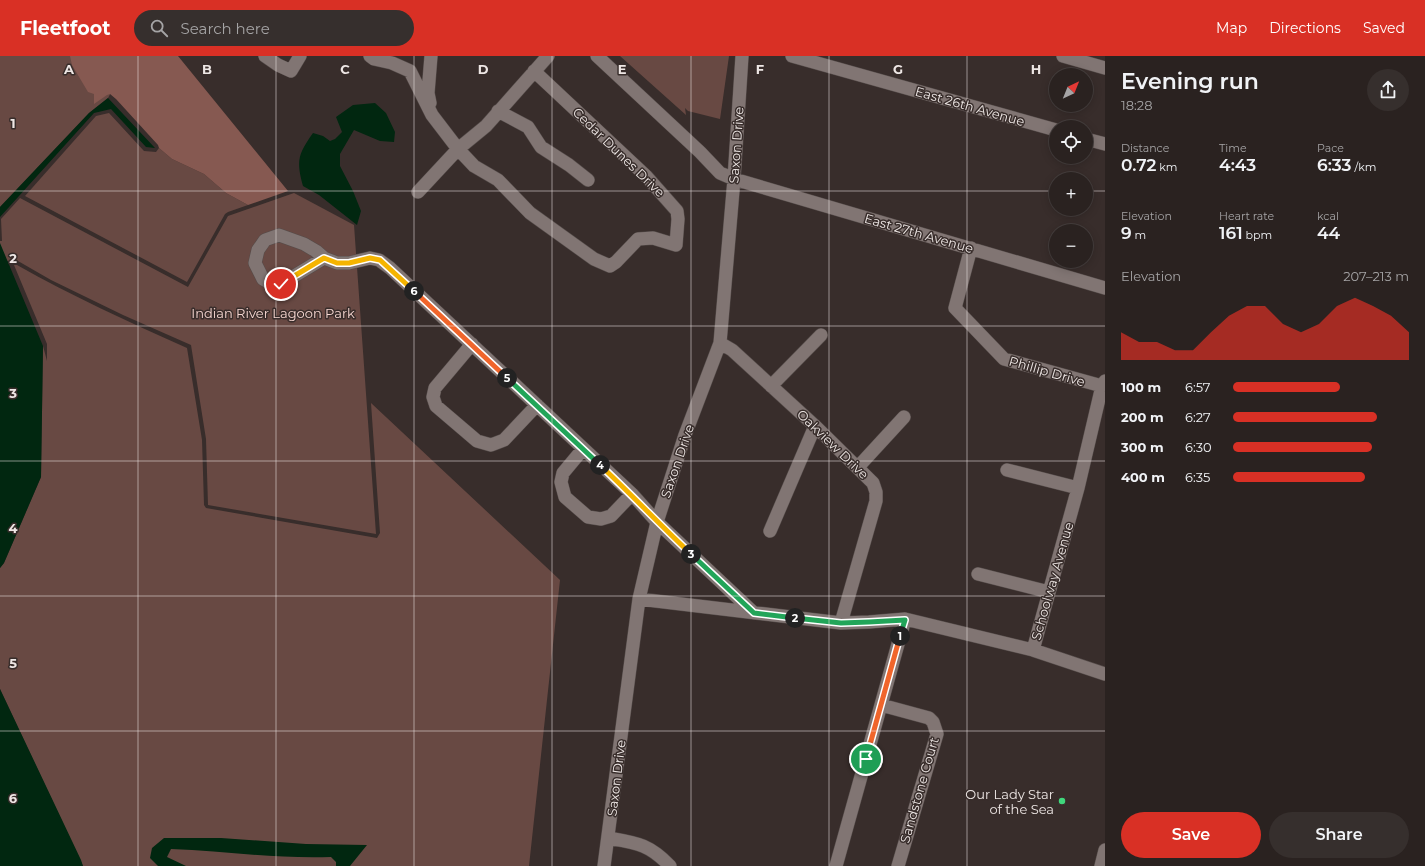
<!DOCTYPE html>
<html lang="en">
<head>
<meta charset="utf-8">
<style>
	:root { --surface:#2a2220; --page:#362f2d; --text:#f1f3f6; --muted:#a5a4a5; --line:#463f3e; --accent:#d93025 }
	body { margin:0; font-family:Montserrat,sans-serif; background:var(--page); color:var(--text); height:100vh; display:flex; flex-direction:column; font-size:15px; white-space:nowrap }
	* { box-sizing:border-box; margin:0 }
	p { font-size:13px; color:var(--muted) }
	.icon { flex:none; width:22px; height:22px; fill:none; stroke:currentColor; stroke-width:2; stroke-linecap:round; stroke-linejoin:round }
	.map { position:relative; flex:1; overflow:hidden }
	.side { display:flex; flex-direction:column; background:var(--surface); width:320px }
	.side>* { flex:none }
	.needle { width:26px; rotate:43deg }
	.fabs { position:absolute; left:1049px; top:12px; display:grid; gap:8px }
	.fabs a { display:grid; place-items:center; width:44px; height:44px; border-radius:50%; background:var(--surface); box-shadow:0 2px 10px #0003,0 0 0 1px var(--line); font-size:20px }
	.pin { position:absolute; display:grid; place-items:center; width:34px; height:34px; color:#fff; margin:-17px; border:2px solid #fff; border-radius:50%; box-shadow:0 1px 4px #0007 }
	.km { position:absolute; width:20px; height:20px; margin:-10px; border-radius:50%; background:#222; color:#fff; font-size:11px; line-height:20px; text-align:center }
	.round { display:grid; place-items:center; flex:none; width:42px; height:42px; border-radius:21px; background:var(--page) }
	.summary { display:flex; align-items:center; justify-content:space-between; height:68px; padding:0 16px }
	h1 { font-size:22px; font-weight:600; line-height:30px }
	.metrics { display:grid; grid-template-columns:repeat(3,1fr); gap:6px; height:68px; padding:4px 16px }
	.metrics div { display:grid; align-content:center }
	.metrics b { font-size:17px; font-weight:600 }
	.metrics small { font-size:11px; font-weight:400 }
	.metrics p { font-size:11px }
	.chart { height:112px; padding:8px 16px }
	.chart p { display:flex; justify-content:space-between }
	.chart svg { width:100%; height:72px; margin-top:4px; fill:var(--accent); opacity:.7 }
	.cta { display:flex; gap:8px; margin-top:auto; padding:8px 16px }
	.cta a { flex:1; height:46px; border-radius:24px; background:var(--accent); color:#fff; font-size:16px; font-weight:600; line-height:46px; text-align:center }
	.cta a+a { background:var(--page); color:var(--text) }
	ul { padding:0 16px; list-style:none; font-size:13px }
	li { display:grid; grid-template-columns:64px 48px 1fr; align-items:center; height:30px }
	li i { height:10px; border-radius:5px; background:var(--accent) }
	header { display:flex; align-items:center; gap:24px; box-sizing:border-box; height:56px; padding:0 20px; background:var(--accent); color:#fff }
	header strong { font-size:19px }
	nav { display:flex; gap:22px; margin-inline-start:auto; font-size:14px }
	.search { width:280px; height:36px; background:var(--page); display:flex; align-items:center; gap:10px; box-sizing:border-box; padding:0 14px; border-radius:22px; color:var(--muted); font-size:15px }
	main { display:flex; flex:1; min-height:0 }
	.map>svg:first-child { display:block }
</style>
</head>
<body>
<header>
<strong>Fleetfoot</strong>
<div class="search"><svg class="icon" aria-label="search" viewBox="0 0 24 24"><circle cx="10" cy="10" r="6"/><path d="M15 15l6 6"/></svg>Search here</div>
<nav><a>Map</a><a>Directions</a><a>Saved</a></nav>
</header>
<main>
<div class="map">
<svg width="1105" height="810" viewBox="0 0 1105 810">
	<rect width="100%" height="100%" fill="#382d2b"/>
	<path fill="#684943" d="M0,0h131l-23,42 -19,15 -89,94z
		M620,0h109l-9,63 -32,-8 -3,-3 1,7z
		M109,57l35,38 12,1 3,-4 13,11 32,15 22,19 22,12 -20,7 -3,2 -38,68 -162,-86 71,-80z
		M294,137l60,32 22,309 -168,-29 -2,-66 -15,-94 -68,-30 -72,-35 -33,-19h-18v-20h2l-1,-22 19,-21 168,89 40,-71z
		M14,209h3c55,31 112,57 170,83l15,92 2,65 2,3 171,30 3,-5 -9,-130 189,177 -31,286h-446l-83,-177v-121l4,-5 37,-86 2,-131 4,15v-17z"/>
	<path fill="#865951" d="M70,0h108l110,135 -40,14 -22,-12 -22,-19 -32,-15 -13,-11 -1,-3 -42,-46 -6,-5 -3,1 -13,9v-10l-6,-2 -16,-27z"/>
	<path fill="#012710" d="M108,42l47,50 -9,-1 -35,-38 -17,4 -94,104v-10l89,-94z
		M375,47l11,10 9,19 -1,10 -14,-1 -26,-11 -14,24v12l13,25 8,20 -4,14 -38,-30 -16,-9c-7,-25 -5,-32 10,-53l10,3 7,5 5,-2 7,-7 -6,-15 17,-12z
		M0,187l43,103 -2,131 -37,86 -4,5z
		M0,633l81,171 2,6h-83z
		M164,782h57l85,6 61,1 -17,21h-14v-4l-5,-5c-54,2 -107,-6 -160,-8l-4,8 19,9h-28l-8,-8 2,-10z"/>
	<g fill="none" stroke-linecap="round" stroke-linejoin="round">
		<g stroke="#554c4a" stroke-width="14">
			<path id="minor" d="M265,0l13,9 13,6 9,-15
				M370,0l4,3 18,4 18,8 22,44 26,34 16,17 24,14 32,33 64,46 16,7 6,-4 22,-23 15,-1 23,7 2,-26 -1,-8 -31,-35 -112,-105
				M597,0l103,96 20,21 14,6 371,109
				M792,0l264,74
				M1063,0l42,12
				M430,47l-2,-10 3,-37
				M498,55l30,16 13,20 28,18 19,15
				M1086,83l19,5
				M418,136l40,-43 28,-23 62,-70
				M971,192l-16,60 49,51 98,27
				M324,202l-43,26 -11,-1 -7,-4 -8,-16 3,-13 7,-10 14,-5 25,9 12,7 8,7 13,5h12l21,-5 9,2 11,8 242,226 25,28 97,91
				M720,287l12,7 83,76 58,57 3,9v9l-35,122
				M472,288l-37,44 -2,9 3,9 41,35 14,4 13,-5 33,-35
				M771,330l50,-51
				M583,393l-20,24 -2,9 4,15 23,20 13,2 10,-3 21,-22
				M858,411l46,-50
				M1007,414l71,18
				M770,475l45,-105
				M978,518l71,18
				M639,543l202,24 28,-1 36,-3 128,31 72,24
				M1033,594l45,-162 24,-102 3,-5
				M881,649l48,13 4,4 4,12 -39,132
				M608,782c29,5 41,6 62,28
				M604,810l35,-267 18,-77 28,-87 35,-92 14,-164 8,-123
				M836,810l69,-247
				M1101,810l4,-16"/>
		</g>
		<use href="#minor" stroke="#817573" stroke-width="13"/>
	</g>
	<g fill="none" stroke-linecap="round" stroke-linejoin="round">
		<g stroke="#fff" stroke-width="8">
			<path id="split-1" d="M866,703l34,-123"/>
		</g>
		<g stroke="#fff" stroke-width="8">
			<path id="split-2" d="M795,562l46,5 28,-1 36,-2 -5,16"/>
		</g>
		<g stroke="#fff" stroke-width="8">
			<path id="split-3" d="M691,498l63,59 41,5"/>
		</g>
		<g stroke="#fff" stroke-width="8">
			<path id="split-4" d="M600,409c31,29 60,60 91,89"/>
		</g>
		<g stroke="#fff" stroke-width="8">
			<path id="split-5" d="M507,322l93,87"/>
		</g>
		<g stroke="#fff" stroke-width="8">
			<path id="split-6" d="M414,235l93,87"/>
		</g>
		<g stroke="#fff" stroke-width="8">
			<path id="split-7" d="M281,228l43,-26 13,5h12l21,-5 10,2 34,31"/>
		</g>
		<use href="#split-1" stroke="#f0652b" stroke-width="5"/>
		<use href="#split-2" stroke="#22a559" stroke-width="5"/>
		<use href="#split-3" stroke="#22a559" stroke-width="5"/>
		<use href="#split-4" stroke="#f5b400" stroke-width="5"/>
		<use href="#split-5" stroke="#22a559" stroke-width="5"/>
		<use href="#split-6" stroke="#f0652b" stroke-width="5"/>
		<use href="#split-7" stroke="#f5b400" stroke-width="5"/>
	</g>
	<path fill="none" stroke="#eee7e5" stroke-width="1" stroke-opacity="0.55" d="M138,0v810M276,0v810M414,0v810M552,0v810M691,0v810M829,0v810M967,0v810M0,135h1056M1086,135h19M0,270h1105M0,405h1105M0,540h1105M0,675h1105"/>
	<circle fill="#40d77c" stroke="#382d2b" stroke-width="1.5" cx="1062" cy="745" r="4"/>
	<g text-anchor="middle" stroke-width="3" stroke-linejoin="round" paint-order="stroke">
		<g font-size="13" fill="#eee7e5" stroke="#382d2b">
			<text transform="translate(970 50) rotate(16)" y="5">East 26th Avenue</text>
			<text transform="translate(736 89) rotate(-86)" y="5">Saxon Drive</text>
			<text transform="translate(619 96) rotate(44)" y="5">Cedar Dunes Drive</text>
			<text transform="translate(919 177) rotate(16)" y="5">East 27th Avenue</text>
			<text transform="translate(1047 315) rotate(16)" y="5">Phillip Drive</text>
			<text transform="translate(833 388) rotate(44)" y="5">Oakview Drive</text>
			<text transform="translate(677 405) rotate(-71)" y="5">Saxon Drive</text>
			<text transform="translate(1052 525) rotate(-74)" y="5">Schoolway Avenue</text>
			<text transform="translate(616 722) rotate(-83)" y="5">Saxon Drive</text>
			<text transform="translate(919 734) rotate(-74)" y="5">Sandstone Court</text>
		</g>
		<g font-size="13" fill="#f7d7d1" stroke="#382d2b">
			<text x="273" y="262">Indian River Lagoon Park</text>
		</g>
		<g font-size="13" fill="#eee7e5" stroke="#382d2b" text-anchor="end">
			<text x="1054" y="743">Our Lady Star<tspan x="1054" dy="15">of the Sea</tspan></text>
		</g>
	</g>
	<g font-size="13" text-anchor="middle" font-weight="bold" fill="#eee7e5" stroke="#382d2b" stroke-width="3" stroke-linejoin="round" paint-order="stroke">
		<text x="69" y="18">A</text>
		<text x="207" y="18">B</text>
		<text x="345" y="18">C</text>
		<text x="483" y="18">D</text>
		<text x="622" y="18">E</text>
		<text x="760" y="18">F</text>
		<text x="898" y="18">G</text>
		<text x="1036" y="18">H</text>
		<text x="13" y="72">1</text>
		<text x="13" y="207">2</text>
		<text x="13" y="342">3</text>
		<text x="13" y="477">4</text>
		<text x="13" y="612">5</text>
		<text x="13" y="747">6</text>
	</g>
</svg>
<div class="fabs">
<a><svg class="needle" viewBox="-14 -14 28 28"><path d="M0-13l5 13h-10z" fill="#e53935"/><path d="M0 13l5-13h-10z" fill="#a5a4a5"/></svg></a>
<a><svg class="icon" aria-label="locate" viewBox="0 0 24 24"><circle cx="12" cy="12" r="6"/><path d="M12 2v4M12 18v4M2 12h4M18 12h4"/></svg></a>
<a>+</a>
<a>−</a>
</div>
<div class="pin" style="left:866px;top:703px;background:#1e9e55"><svg class="icon" aria-label="arrive" viewBox="0 0 24 24"><path d="M6 21V4h12l-3 4 3 4H6"/></svg></div>
<div class="pin" style="left:281px;top:228px;background:#d93025"><svg class="icon" aria-label="check" viewBox="0 0 24 24"><path d="M5 12l5 5 9-10"/></svg></div>
<b class="km" style="left:900px;top:580px">1</b>
<b class="km" style="left:795px;top:562px">2</b>
<b class="km" style="left:691px;top:498px">3</b>
<b class="km" style="left:600px;top:409px">4</b>
<b class="km" style="left:507px;top:322px">5</b>
<b class="km" style="left:414px;top:235px">6</b>
</div>
<section class="side">
<div class="summary"><div><h1>Evening run</h1><p>18:28</p></div><a class="round"><svg class="icon" aria-label="share" viewBox="0 0 24 24"><path d="M12 15V3M7 8l5-5 5 5M5 13v7h14v-7"/></svg></a></div>
<div class="metrics">
<div><p>Distance</p><b>0.72<small> km</small></b></div>
<div><p>Time</p><b>4:43</b></div>
<div><p>Pace</p><b>6:33<small> /km</small></b></div>
</div>
<div class="metrics">
<div><p>Elevation</p><b>9<small> m</small></b></div>
<div><p>Heart rate</p><b>161<small> bpm</small></b></div>
<div><p>kcal</p><b>44</b></div>
</div>
<div class="chart"><p><span>Elevation</span>207–213 m</p>
<svg viewBox="0 0 160 44" preserveAspectRatio="none"><path d="M0 44V27L10 33L20 33L30 38L40 38L50 27L60 17L70 11L80 11L90 22L100 27L110 22L120 11L130 6L140 11L150 17L160 27V44z"/></svg>
</div>
<ul>
<li><b>100 m</b>6:57<i style="width:61%"></i></li>
<li><b>200 m</b>6:27<i style="width:82%"></i></li>
<li><b>300 m</b>6:30<i style="width:79%"></i></li>
<li><b>400 m</b>6:35<i style="width:75%"></i></li>
</ul>
<div class="cta"><a>Save</a><a>Share</a></div>
</section>
</main>
</body>
</html>
